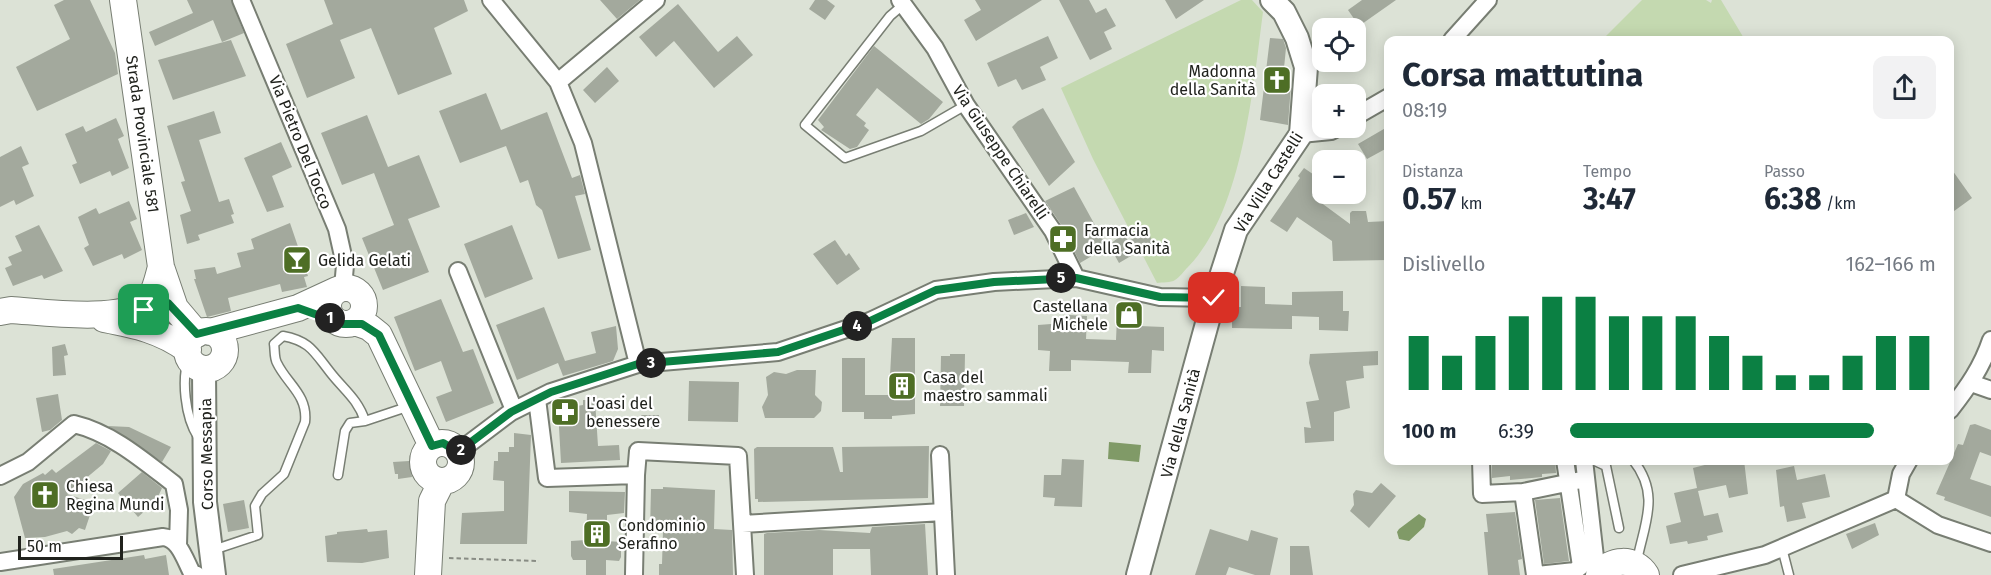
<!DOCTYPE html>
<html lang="it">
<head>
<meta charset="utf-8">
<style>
	:root { --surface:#fff; --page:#f2f2f3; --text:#1f2937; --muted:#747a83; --accent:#0b8043 }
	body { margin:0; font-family:"Fira Sans",sans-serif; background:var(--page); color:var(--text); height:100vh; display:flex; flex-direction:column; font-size:22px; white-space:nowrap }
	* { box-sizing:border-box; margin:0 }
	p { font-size:20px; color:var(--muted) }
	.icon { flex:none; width:33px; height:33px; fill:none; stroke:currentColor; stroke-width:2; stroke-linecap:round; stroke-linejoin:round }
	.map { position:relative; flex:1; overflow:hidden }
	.sheet { position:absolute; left:1384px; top:36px; width:570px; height:429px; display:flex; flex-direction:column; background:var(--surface); border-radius:12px; box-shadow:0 3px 15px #0003 }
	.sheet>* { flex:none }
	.tools { position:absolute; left:1312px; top:18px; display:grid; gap:12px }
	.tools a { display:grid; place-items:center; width:54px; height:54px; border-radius:12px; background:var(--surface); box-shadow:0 3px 15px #0003; font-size:30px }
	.scale { position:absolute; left:18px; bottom:15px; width:105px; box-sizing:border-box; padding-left:6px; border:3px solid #20221d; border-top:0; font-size:16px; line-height:21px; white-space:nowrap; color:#20221d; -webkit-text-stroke:4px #fff; paint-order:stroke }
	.pin { position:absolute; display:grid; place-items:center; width:51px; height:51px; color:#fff; margin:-26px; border-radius:12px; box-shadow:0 3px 9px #0006 }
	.km { position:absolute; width:30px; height:30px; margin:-15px; border-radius:50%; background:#222; color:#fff; font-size:16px; line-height:30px; text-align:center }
	.round { display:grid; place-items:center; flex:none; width:63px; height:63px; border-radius:12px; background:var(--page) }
	.head { display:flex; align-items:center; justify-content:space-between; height:102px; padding:0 18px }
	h1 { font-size:33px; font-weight:700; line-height:45px }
	.figures { display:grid; grid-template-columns:repeat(3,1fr); gap:9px; height:102px; padding:6px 18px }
	.figures div { display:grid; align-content:center }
	.figures b { font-size:30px; font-weight:700 }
	.figures small { font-size:16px; font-weight:400 }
	.figures p { font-size:16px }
	.chart { height:168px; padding:12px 18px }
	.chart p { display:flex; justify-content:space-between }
	.chart svg { width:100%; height:108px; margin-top:6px; stroke:var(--accent); stroke-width:6 }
	ul { padding:0 18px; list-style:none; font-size:20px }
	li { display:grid; grid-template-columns:96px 72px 1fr; align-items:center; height:45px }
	li i { height:15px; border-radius:8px; background:var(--accent) }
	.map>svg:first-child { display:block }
</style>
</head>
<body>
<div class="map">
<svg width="1991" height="575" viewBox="0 0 1991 575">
	<rect width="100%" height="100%" fill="#dce2d6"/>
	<path fill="#c4d9b0" d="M1241,0h11l11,12c-10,75 -20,199 -75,255 -4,4 -8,10 -13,13 -4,3 -13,2 -18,3l-64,-124 -32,-71z
		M1642,0h64l5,3 1,-3h9l24,40h-143z"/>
	<path fill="#809a67" d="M1109,442l32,3 -2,17 -31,-3z
		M1419,514l7,5 -2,8 -15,14 -10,-2 -2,-7 2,-3z"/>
	<path fill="#a3a99d" d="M64,0h26l25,53 3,21 -81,37 -21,-44 54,-28 -16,-34z
		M187,0h44l13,33 -22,9 -9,-22 -58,26 -6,-14 44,-19z
		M324,0h140l4,11 -34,17 18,46 -54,21 -27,-67 -31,12 15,38 -48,20 -21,-54 47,-20z
		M600,0h40l-23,19z
		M815,0h12l8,6 -10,14 -16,-11z
		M975,0h67l-66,41 -12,-21 17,-10z
		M1059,0h30l7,13 10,-5 10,18 -12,6 8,17 -22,11z
		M1165,0h39l-28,19z
		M1362,0h34l-37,26 -11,-16z
		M678,4l40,48 19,-16 16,19 -39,33 -40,-47 -18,16 -17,-20z
		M1048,36l10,22 -18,9 6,13 -24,10 -6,-11 -18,8 -11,-24z
		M1270,38l13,1 3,9 -2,20 5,6 -1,10 3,1 -3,40 -28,-5z
		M231,40l15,36 -73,24 -15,-40z
		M874,46l69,56 -14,17 -8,5 -44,-36 -21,27 10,8 -2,3 5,4 -12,17 -7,2 -29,-19 3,-3 -6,-7z
		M607,67l12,14 -24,22 -12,-13z
		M486,93l15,37 46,-18 25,66 8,-3 5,19 -10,2 16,54 -33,9 -16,-49 -6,-5 -8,-25 -8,3 -14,-37 -46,17 -21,-52z
		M1043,108l32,54 -26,24 -37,-59 6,-6z
		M214,111l7,22 -22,7 20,62 10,-3 5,15 -3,1 3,8 -36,12 2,5 -13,4 -7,-29 11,-4 -10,-29 4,-1 -18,-55z
		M367,115l21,52 31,-12 21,52 -32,12 21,53 -46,18 -21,-52 32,-13 -20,-52 -32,12 -21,-52z
		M116,118l8,18 -6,3 11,29 -17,8 -2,-5 -30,13 -8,-19 5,-2 -12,-29 18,-8 3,6z
		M1389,126v21l-22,12 -9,-15z
		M281,142l11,25 -20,9 12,31 -17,5 -23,-54z
		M21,146l8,18 -7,3 12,29 -18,9 -2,-5 -14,7v-50z
		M1950,167l22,31 -22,16z
		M1304,168l19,13 -11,15 38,28v-11l2,-2h14l2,11 21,-1v39l-56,1 -1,-20 -35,-24 -10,15 -17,-11 30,-43 -2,-2z
		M1074,187l33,60 -27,16 -18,-37 -17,-25z
		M129,201l8,18 -7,3 12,28 -18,9 -2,-5 -29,12 -9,-18 5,-3 -11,-28 18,-9 3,6z
		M1026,213l8,14 -20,8 -6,-15z
		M290,223l18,53 -4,1 3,10 -25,5 -2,-8 -52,14 3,13 -24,6 -13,-38h2l-2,-9 21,-3 2,7 24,-7 -4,-14 17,-4 -3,-10z
		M39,225l24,46 -19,8 -2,-4 -29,11 -8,-18 7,-3 -4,-8 14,-6 -7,-15z
		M512,225l21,54 -48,19 -21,-54z
		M1148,232l5,11 -34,20 -10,-18 15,-12 4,8z
		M835,240l11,16 3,-3 11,16 -23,16 -24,-31z
		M1241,286l24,1v17l27,1v-13l51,-1v20h6l-1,20 -29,-1v-13l-27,-1v13l-60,-1v-21h9z
		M441,299l22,53 10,-3 21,54 -48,19 -10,-25 16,-6 -11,-30 -26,10 -21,-54z
		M544,307l21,54 31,-8 -5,-21 25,-6 2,23 -5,12 -50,15 -5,-13 -41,17 -21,-55z
		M1069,315l18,1 -1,23 30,1 1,-23 23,1 -1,8 25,1v24l-12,-1 -1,23h-23l1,-11 -58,-2v11h-22l1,-20 -12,-1v-25l26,-2v-4h5z
		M892,338h23v76l-23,2v3h-28v-7h-22v-54h23v37h24z
		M65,344l3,11 -4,1 2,19 -13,1 -1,-29z
		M1378,351v14l-15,1 1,12 -18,3 4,27 -16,4v29l-29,2 -1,-16 7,1 -5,-26 13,-2 -10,-37 1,-9z
		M950,354h15l-1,52h-24l1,-50h9z
		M797,370h19l-1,25 7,7 -1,9 -7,7h-49l-3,-11 6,-12 -2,-18 8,-5 12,2z
		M689,381l50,1 -1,40 -50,-1z
		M58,394l4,26 -12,10 -8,2 -6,-34z
		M583,400h12l3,46 21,-1 1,15 -59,3 -3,-54 25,-4z
		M641,415h18v13h-18z
		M1975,424l16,6v26l-11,-4 -10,27 21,7v31l-47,-17 1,-3 -9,-3 22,-50 5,1 7,-20z
		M108,426l21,1 42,20 -9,15z
		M514,433l17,2 -4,109h-67l2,-31 42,-2v-30l-11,-1 1,-19h4v-9h11v-5h5z
		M96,443l15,8 -8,13 -36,30 27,9 -9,27 -6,-2 -7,6 -5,-3 -22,6 -20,1 -11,-41 9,-13 20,-11 2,2 7,-6 4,4z
		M929,446l-1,52 -170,4v-3h-3l-1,-50 3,-2h76l7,25h3l-1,-25z
		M1062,459l22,1 -2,47 -28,-1 1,-8 -12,-1 1,-22h17z
		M1492,460h63l1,13 -14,1v3l-32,3v-4l-18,2z
		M1724,460h20l4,34 -19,4 -3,-13 -28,6 6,25 14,-3 5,19 -16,4 1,4 -20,4 -1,-3 -17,3 -4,-18 15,-4 -7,-29 23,-5 -4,-20z
		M409,461l3,16 -14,2v-5h-3l-2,-12z
		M1794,466l3,14 28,-6 5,23 -28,6 4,15 -19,4 -3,-16 -4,1 -4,-37z
		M142,472l20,16 -6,13 -18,16 -20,-24z
		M1381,483l15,13 -27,32 -19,-17 4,-6 -1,-11 3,-4 16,3z
		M663,487l52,3 -1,39 18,1 1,45h-74v-11h3l1,-33h-13l1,-42h12z
		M569,491l56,1 -1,21 -17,2v26l14,1v15l-2,4 -13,-1v15h-20v-15h-13l-2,-4v-15l15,-1 1,-26 -18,-2z
		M1560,498l9,63 -25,3 -9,-64z
		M244,500l5,28 -21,4 -5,-28z
		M1515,512l7,47 -4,1 2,15h-32l-4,-43h4l-2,-18z
		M1875,523l4,12 -27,14 -6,-15z
		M925,524l3,51h-57l-1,-26h-37v26h-69v-41l3,-1 52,-3 51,3 2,-6z
		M367,529l1,3 19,-2 2,28 -27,5 -35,-1 -2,-26 12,-2v-2z
		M1210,529l38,12 3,-11 27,8 -8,37h-15l-26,-8 -3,8h-31z
		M1290,546h19l4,29h-23z
		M144,555l1,4 21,-4 3,20h-115l-1,-6z"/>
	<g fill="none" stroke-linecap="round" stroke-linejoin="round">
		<g stroke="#787e73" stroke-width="11">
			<path id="lane" d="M904,4l-14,12 -85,109 40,33 76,-27 45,-26
				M189,356c-8,23 -4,61 9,81
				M1593,460l13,6 13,62
				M1633,460c28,35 11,64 4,101
				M338,475l7,-44 5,-8 15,-2
				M1782,548l7,27
				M213,550l45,-15 -3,-29 7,-12 22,-20 21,-52c3,-27 -18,-38 -28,-59 -3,-5 -2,-14 -3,-19l9,-8c27,5 31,16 47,36 13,17 28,27 35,49l45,-15"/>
		</g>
		<g stroke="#787e73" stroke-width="20">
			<path id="street" d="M241,0l96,229 8,36 -2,23
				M491,0l67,82 25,61 55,221
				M900,0l35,48 31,57 87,126 23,47
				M1452,40l36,-40
				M558,82l98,-82
				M1356,116l33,-19
				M1301,134l30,-3 6,-3
				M458,271l56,139
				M1971,383l20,7
				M537,399l10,79 89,-3 -2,100
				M1950,410c18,-23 32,-43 41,-70
				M458,452l53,-40 40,-20 87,-28 140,-12 92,-31 66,-31 58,-8 82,-4 84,19 54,1
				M940,455l6,120
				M1481,460l1,34 41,-2
				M1584,460l13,115
				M636,475l2,-24 100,5 7,119
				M0,476l28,-14 46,-38c38,9 70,37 100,60l5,26 -1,35
				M1896,499l42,26 53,18
				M1896,499l5,-25 8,-14
				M742,524l201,-12
				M0,562l163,-25c16,1 22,23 29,36l5,2
				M1535,575l-12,-83 63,-13
				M1537,575l38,-4 6,-5 -16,-106
				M1682,575l83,-20 131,-56"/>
		</g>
		<g stroke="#787e73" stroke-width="26">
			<path id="secondary" d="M204,369l1,133 9,73
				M1138,575l76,-277 22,-68 65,-96 5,-67 -9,-29 -13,-26 -12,-12"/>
		</g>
		<g stroke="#787e73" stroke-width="28">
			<path id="primary" d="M123,0l38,267 14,41 22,26
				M328 306a18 18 0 1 1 36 0a18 18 0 1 1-36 0Z
				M0,312l11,-2c32,2 110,13 135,-8 9,-7 12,-25 15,-35
				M104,319c31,6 57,11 84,31
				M355,322l14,5 10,8 53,111
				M187 350a19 19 0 1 1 38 0a19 19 0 1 1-38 0Z
				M210,332l88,-24 39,-18
				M423 462a19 19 0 1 1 38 0a19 19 0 1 1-38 0Z
				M428,575l4,-74 10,-20
				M1599,575c11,-17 36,-18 47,0"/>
		</g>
		<path stroke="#888c84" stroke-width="2" stroke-dasharray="4.5 3" stroke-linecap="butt" d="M449,558l90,3"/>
		<use href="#lane" stroke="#fff" stroke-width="8"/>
		<use href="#street" stroke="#fff" stroke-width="16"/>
		<use href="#secondary" stroke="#fff" stroke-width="22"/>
		<use href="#primary" stroke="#fff" stroke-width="26"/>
	</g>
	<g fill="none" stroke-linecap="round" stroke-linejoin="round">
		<g stroke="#fff" stroke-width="12">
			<path id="route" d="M144,310l4,-9 20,2 29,31 101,-26 45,16h19l17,11 53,111 11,-3 15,9 53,-40 40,-20 87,-28 140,-12 92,-31 66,-31 58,-8 82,-4 84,19 54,1"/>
		</g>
		<use href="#route" stroke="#0b8043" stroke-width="8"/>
	</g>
	<defs>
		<g id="church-square" transform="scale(1.5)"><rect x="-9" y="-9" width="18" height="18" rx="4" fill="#4e6e25" stroke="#fff"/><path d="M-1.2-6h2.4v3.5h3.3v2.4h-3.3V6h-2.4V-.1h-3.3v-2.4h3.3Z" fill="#fff"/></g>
		<g id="pharmacy-square" transform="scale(1.5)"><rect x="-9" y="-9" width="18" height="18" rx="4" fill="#4e6e25" stroke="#fff"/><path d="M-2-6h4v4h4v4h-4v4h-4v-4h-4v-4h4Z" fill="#fff"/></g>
		<g id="bar-square" transform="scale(1.5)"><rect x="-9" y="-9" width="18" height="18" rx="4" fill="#4e6e25" stroke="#fff"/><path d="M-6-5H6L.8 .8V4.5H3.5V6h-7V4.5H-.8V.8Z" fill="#fff"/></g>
		<g id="shop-square" transform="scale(1.5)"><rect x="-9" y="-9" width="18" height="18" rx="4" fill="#4e6e25" stroke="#fff"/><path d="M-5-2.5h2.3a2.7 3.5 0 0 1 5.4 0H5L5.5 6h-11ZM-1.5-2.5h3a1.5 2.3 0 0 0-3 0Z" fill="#fff"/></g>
		<g id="building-square" transform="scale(1.5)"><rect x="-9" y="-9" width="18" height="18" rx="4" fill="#4e6e25" stroke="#fff"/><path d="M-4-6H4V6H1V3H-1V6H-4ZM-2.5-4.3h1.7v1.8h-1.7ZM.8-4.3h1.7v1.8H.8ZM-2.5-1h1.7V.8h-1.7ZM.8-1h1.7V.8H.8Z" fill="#fff"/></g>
	</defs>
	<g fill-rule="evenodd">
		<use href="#church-square" x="1277" y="80"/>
		<use href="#pharmacy-square" x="1063" y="239"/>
		<use href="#bar-square" x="297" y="260"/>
		<use href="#shop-square" x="1129" y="315"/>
		<use href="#building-square" x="902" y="386"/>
		<use href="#pharmacy-square" x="565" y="412"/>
		<use href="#church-square" x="45" y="495"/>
		<use href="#building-square" x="597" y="534"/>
	</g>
	<g text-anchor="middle" stroke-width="4.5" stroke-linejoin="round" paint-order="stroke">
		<g font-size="16" fill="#20221d" stroke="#fff" text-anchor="start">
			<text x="1256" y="77" text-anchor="end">Madonna<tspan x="1256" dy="18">della Sanità</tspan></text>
			<text x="1084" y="236">Farmacia<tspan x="1084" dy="18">della Sanità</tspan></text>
			<text x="318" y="266">Gelida Gelati</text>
			<text x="1108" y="312" text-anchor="end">Castellana<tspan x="1108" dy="18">Michele</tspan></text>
			<text x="923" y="383">Casa del<tspan x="923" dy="18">maestro sammali</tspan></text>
			<text x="586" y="409">L'oasi del<tspan x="586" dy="18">benessere</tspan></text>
			<text x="66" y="492">Chiesa<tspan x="66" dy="18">Regina Mundi</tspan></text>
			<text x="618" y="531">Condominio<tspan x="618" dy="18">Serafino</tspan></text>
		</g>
		<g font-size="16" fill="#20221d" stroke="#fff">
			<text transform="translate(143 134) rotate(82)" y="6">Strada Provinciale 581</text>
			<text transform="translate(301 142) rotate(68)" y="6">Via Pietro Del Tocco</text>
			<text transform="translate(1001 152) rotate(56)" y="6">Via Giuseppe Chiarelli</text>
			<text transform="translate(1268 182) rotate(-58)" y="6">Via Villa Castelli</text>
			<text transform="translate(1180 423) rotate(-75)" y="6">Via della Sanità</text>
			<text transform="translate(206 454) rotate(-91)" y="6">Corso Messapia</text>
		</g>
	</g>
</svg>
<div class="tools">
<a><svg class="icon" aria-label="locate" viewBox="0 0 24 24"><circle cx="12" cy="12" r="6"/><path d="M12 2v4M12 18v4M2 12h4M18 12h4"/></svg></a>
<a>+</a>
<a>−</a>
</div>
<div class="scale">50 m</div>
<div class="pin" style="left:144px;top:310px;background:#1e9e55"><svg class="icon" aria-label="arrive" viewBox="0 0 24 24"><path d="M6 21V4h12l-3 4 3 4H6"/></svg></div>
<div class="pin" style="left:1214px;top:298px;background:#d93025"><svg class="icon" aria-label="check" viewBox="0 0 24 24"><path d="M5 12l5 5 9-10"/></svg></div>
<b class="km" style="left:330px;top:318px">1</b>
<b class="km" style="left:461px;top:450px">2</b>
<b class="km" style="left:651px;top:363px">3</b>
<b class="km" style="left:857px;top:326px">4</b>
<b class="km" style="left:1061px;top:278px">5</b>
<section class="sheet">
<div class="head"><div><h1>Corsa mattutina</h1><p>08:19</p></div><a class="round"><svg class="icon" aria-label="share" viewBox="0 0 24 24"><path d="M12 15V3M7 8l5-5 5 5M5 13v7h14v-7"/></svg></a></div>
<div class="figures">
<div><p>Distanza</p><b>0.57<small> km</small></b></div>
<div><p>Tempo</p><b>3:47</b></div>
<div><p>Passo</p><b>6:38<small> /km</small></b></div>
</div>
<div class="chart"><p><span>Dislivello</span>162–166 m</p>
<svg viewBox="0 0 160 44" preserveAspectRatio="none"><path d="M5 44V22M15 44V30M25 44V22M35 44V14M45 44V6M55 44V6M65 44V14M75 44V14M85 44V14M95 44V22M105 44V30M115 44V38M125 44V38M135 44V30M145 44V22M155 44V22"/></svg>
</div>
<ul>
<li><b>100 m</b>6:39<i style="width:83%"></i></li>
</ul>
</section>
</div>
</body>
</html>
